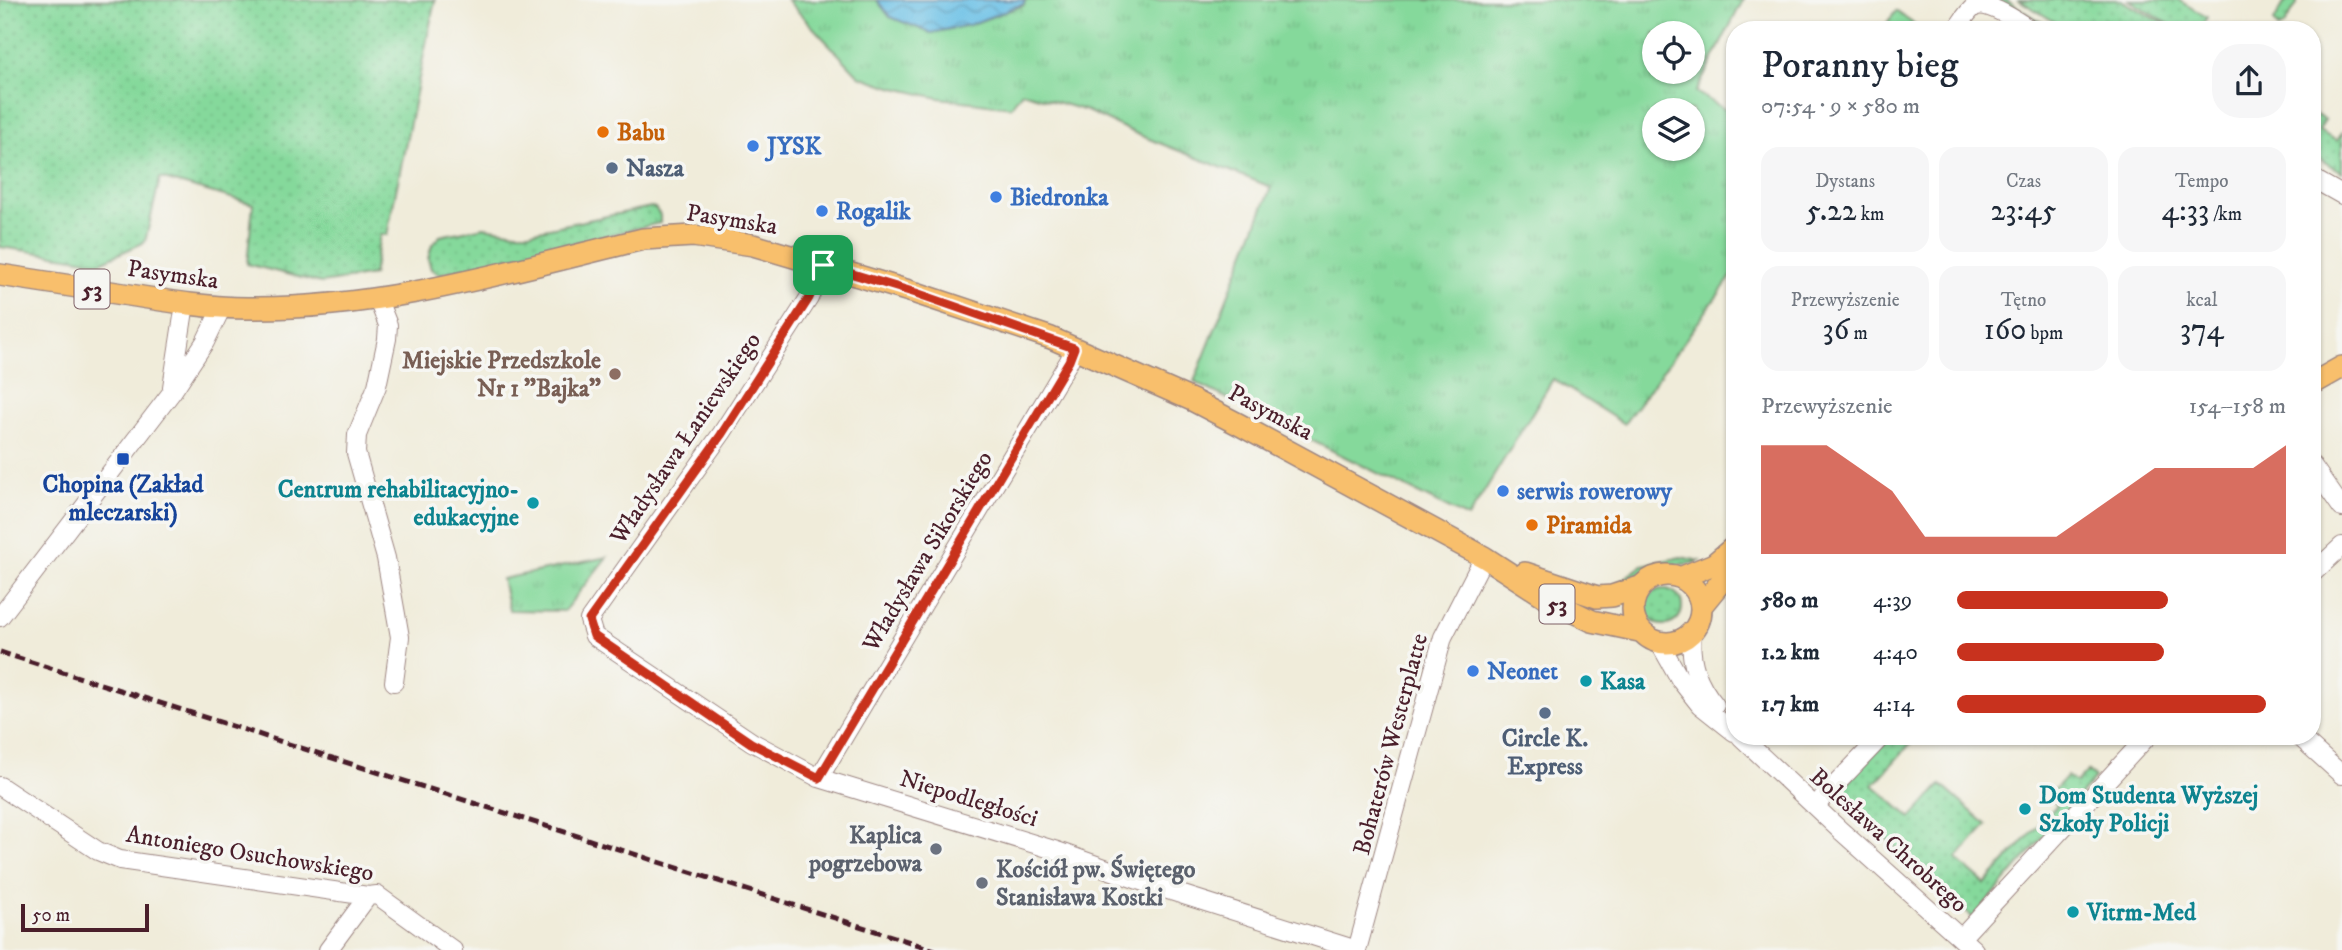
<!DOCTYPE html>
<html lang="pl">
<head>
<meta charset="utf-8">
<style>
	:root { --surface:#fff; --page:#f6f6f7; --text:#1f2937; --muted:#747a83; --accent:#c8321e }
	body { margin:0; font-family:"IM FELL DW Pica",serif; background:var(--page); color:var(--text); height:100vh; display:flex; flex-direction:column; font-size:26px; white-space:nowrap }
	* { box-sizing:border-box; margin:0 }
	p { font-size:23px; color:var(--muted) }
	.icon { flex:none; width:38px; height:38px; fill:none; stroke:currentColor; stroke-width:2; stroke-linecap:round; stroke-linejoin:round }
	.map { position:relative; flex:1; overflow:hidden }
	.drawer { position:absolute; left:1726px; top:21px; width:595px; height:724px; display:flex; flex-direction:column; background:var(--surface); border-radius:28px; box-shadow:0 2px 5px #0004 }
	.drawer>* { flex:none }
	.buttons { position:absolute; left:1642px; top:21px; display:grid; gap:14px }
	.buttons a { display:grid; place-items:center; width:63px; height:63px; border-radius:50%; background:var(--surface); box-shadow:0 2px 5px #0004; font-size:35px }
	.scale { position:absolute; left:21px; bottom:18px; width:128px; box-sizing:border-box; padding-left:7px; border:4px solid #4a1f2b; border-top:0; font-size:19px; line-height:24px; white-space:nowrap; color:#4a1f2b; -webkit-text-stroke:5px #f6f6f2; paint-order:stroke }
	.pin { position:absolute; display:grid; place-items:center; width:60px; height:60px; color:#fff; margin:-30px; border-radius:14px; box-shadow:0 4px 10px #0006 }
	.round { display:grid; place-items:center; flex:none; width:74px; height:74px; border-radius:28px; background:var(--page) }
	.overview { display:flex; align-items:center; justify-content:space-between; height:119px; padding:0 35px }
	h1 { font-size:38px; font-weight:600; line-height:52px }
	.metrics { display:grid; grid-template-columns:repeat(3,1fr); gap:10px; height:119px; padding:7px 35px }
	.metrics div { display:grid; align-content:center; border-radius:18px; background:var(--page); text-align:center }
	.metrics b { font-size:30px; font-weight:600 }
	.metrics small { font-size:19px; font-weight:400 }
	.metrics p { font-size:19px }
	.chart { height:196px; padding:14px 35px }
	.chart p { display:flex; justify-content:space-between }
	.chart svg { width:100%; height:126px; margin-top:7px; fill:var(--accent); opacity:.7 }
	ul { padding:0 35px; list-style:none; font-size:23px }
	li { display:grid; grid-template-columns:112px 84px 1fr; align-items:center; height:52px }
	li i { height:18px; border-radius:9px; background:var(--accent) }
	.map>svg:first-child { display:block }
</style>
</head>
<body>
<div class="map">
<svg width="2342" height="950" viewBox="0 0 2342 950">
	<defs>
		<pattern id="grass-dots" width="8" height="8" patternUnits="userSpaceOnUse" patternTransform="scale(1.75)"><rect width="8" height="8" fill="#85d99b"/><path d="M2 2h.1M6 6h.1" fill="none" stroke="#74ba86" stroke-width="1.8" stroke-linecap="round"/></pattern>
		<pattern id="park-tufts" width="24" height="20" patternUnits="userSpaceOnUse" patternTransform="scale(1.75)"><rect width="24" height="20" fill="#85d99b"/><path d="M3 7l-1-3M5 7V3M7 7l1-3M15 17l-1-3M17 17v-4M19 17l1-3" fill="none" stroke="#74ba86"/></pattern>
		<pattern id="water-waves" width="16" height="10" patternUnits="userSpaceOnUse" patternTransform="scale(1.75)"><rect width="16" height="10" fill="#69c0e6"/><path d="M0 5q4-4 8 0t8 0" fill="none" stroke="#589bbb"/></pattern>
	</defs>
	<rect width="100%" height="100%" fill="#f6f6f2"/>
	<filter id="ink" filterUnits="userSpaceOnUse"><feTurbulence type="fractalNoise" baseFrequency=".0143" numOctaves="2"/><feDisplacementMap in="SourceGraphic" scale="14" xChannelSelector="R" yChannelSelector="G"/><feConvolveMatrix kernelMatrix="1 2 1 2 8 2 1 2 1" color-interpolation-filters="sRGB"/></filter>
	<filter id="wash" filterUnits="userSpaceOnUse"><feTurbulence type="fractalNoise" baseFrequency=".00686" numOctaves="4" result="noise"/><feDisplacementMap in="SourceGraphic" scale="28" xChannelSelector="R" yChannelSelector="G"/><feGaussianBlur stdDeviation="1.57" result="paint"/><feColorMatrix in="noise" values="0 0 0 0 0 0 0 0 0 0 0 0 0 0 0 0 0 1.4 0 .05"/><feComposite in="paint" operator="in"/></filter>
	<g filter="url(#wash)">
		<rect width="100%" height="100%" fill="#f0ecda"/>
		<path fill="url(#grass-dots)" stroke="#687c63" stroke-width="2" d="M0,0h435l-48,235h-7l-7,40 -52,8 -74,-19 6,-60 -93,-26 -15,64 -44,20 -101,-15z
			M1994,0h12l49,30h-10z
			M2019,0h102l55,30h-108z
			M2129,0h49l29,17 -6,11 3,2h-25z
			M2286,0h11v4l-13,22 -6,2 -4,-7z
			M2314,114l11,6 -6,11 18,10 5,-8v39l-30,-17v-38z
			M651,207l4,1 5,7v8l-221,51 -8,-5 -3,-10 4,-14 8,-9 44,-9 32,5h14z
			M1681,557l19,4c-15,6 -27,1 -43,5 -10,2 -15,8 -24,13 -6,4 -14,5 -21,8l31,-22z
			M1646 607a18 18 0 1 1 36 0a18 18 0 1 1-36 0Z
			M1890,737h15l7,5 -39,43 38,33 30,-33 46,40 -31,34 29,25 72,-79 -8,-9 18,-20 9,7 12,-12 7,7 -122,140 -136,-124z"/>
		<path fill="url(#park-tufts)" stroke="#687c63" stroke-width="2" fill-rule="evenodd" d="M787,0h90l13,17 41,16 38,-8 55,-20 1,-5h718l-47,92 38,23v158l-110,151 -71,-45 -85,139 -274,-136 77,-195 -132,-52 -52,-24 -65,-19 -11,15 -72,-9 -48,-11 -32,-11zM1654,33h38v39h-38zM1654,110h38v39h-38z
			M607,557l-43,54 -55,-1 -7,-31z"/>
		<path fill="#85d99b" stroke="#687c63" stroke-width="2" d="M1896,11l26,19h-40z"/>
		<path fill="url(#water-waves)" stroke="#5a7088" stroke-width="2" d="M877,0h148l-1,4 -55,21 -38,8 -41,-16z"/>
	</g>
	<g filter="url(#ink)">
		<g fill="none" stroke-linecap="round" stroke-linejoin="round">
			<g stroke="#9d8682" stroke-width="20">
				<path id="minor" d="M1956,30c5,-7 11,-18 18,-23 14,-7 44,15 57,23
					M2312,178l30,17
					M823,265l-14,33 -87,135 -133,187 5,16 158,106 67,36 235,72 101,36 202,64
					M378,300l10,25 -1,14 -10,47 -20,49 -1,18 30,105 14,79 -6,45
					M172,387l13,-83
					M2312,465l30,43
					M2312,574l30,-28
					M0,617l172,-225 33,-50 17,-35
					M1692,633c-3,28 5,50 23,72
					M1659,642l22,39 19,24 34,27
					M1741,737l100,94 133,119
					M2300,737l42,38
					M819,778l250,-417 5,-13
					M0,786l98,65 22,9 248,36 9,-1 76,55
					M1815,806l66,-69
					M1961,938l186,-201
					M328,950l40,-54
					M1357,950l86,-313 41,-80"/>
			</g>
			<g stroke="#9d8682" stroke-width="24">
				<path id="major" d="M0,275c45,7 91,14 136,21 37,6 74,12 111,12 135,2 266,-38 396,-69l50,-3 60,9 163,48 135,45 141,62 48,25 244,132 71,46 37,18 47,10
					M2312,384l30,-17
					M1525,573l72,24 15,-1 28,-9
					M1633 609a34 34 0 1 1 68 0a34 34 0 1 1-68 0Z
					M1682,577l32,-13 20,-17
					M1702,605l32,-39"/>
			</g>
			<use href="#minor" stroke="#fff" stroke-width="18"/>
			<use href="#major" stroke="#f8bf6c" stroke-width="21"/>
			<path stroke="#4a1f2b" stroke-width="5" stroke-dasharray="10 5" stroke-linecap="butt" d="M0,652l935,298"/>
		</g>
	</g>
	<g fill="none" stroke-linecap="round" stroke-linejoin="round" filter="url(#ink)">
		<g stroke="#fff" stroke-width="14">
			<path id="route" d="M823,265l93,28 158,55 -5,13 -250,417 -68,-35 -157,-107 -5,-16 132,-185 88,-137z"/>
		</g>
		<use href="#route" stroke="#c8321e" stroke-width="9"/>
	</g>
	<g fill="#e8710a" stroke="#f6f6f2" stroke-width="2.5">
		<circle cx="603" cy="132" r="7"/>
		<circle cx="1532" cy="525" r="7"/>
	</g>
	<g fill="#3f7fe0" stroke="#f6f6f2" stroke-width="2.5">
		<circle cx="753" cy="146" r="7"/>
		<circle cx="996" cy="197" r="7"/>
		<circle cx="822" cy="211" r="7"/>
		<circle cx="1503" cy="491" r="7"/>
		<circle cx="1473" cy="671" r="7"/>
	</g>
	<g fill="#5c6f8a" stroke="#f6f6f2" stroke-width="2.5">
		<circle cx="612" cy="168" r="7"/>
		<circle cx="1545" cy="713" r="7"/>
	</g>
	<circle fill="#8d6e63" stroke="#f6f6f2" stroke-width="2.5" cx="615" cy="374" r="7"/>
	<rect fill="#1a4fb4" stroke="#f6f6f2" stroke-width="2.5" x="116" y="452" width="14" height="14" rx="3.5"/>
	<g fill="#0f9aa8" stroke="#f6f6f2" stroke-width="2.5">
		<circle cx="533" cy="503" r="7"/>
		<circle cx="1586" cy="681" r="7"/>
		<circle cx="2025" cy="809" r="7"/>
		<circle cx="2073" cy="912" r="7"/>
	</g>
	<g fill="#6b7280" stroke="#f6f6f2" stroke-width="2.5">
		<circle cx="936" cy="849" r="7"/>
		<circle cx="982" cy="883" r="7"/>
	</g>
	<g text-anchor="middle" stroke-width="7" stroke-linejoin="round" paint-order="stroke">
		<g fill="#f6f6f2" stroke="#7e6067" stroke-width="2">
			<rect x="74.5" y="269.5" width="35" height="39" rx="5"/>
			<rect x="1539.5" y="584.5" width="35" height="39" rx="5"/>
		</g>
		<g font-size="23" font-weight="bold" fill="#4a1f2b">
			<text x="92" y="297">53</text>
			<text x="1557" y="612">53</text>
		</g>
		<g font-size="24" font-weight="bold" fill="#c56008" stroke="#f6f6f2" text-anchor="start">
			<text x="617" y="140">Babu</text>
			<text x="1546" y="533">Piramida</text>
		</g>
		<g font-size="24" font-weight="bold" fill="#366cbe" stroke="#f6f6f2" text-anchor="start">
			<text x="767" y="154">JYSK</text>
			<text x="1010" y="205">Biedronka</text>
			<text x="836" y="219">Rogalik</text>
			<text x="1517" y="499">serwis rowerowy</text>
			<text x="1487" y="679">Neonet</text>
		</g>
		<g font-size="24" font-weight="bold" fill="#4e5e75" stroke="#f6f6f2" text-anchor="start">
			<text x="626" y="176">Nasza</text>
			<text x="1545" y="746" text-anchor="middle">Circle K.<tspan x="1545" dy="28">Express</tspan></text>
		</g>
		<g font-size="24" fill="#4a1f2b" stroke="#f6f6f2">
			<text transform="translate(732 219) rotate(9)" y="8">Pasymska</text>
			<text transform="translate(173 274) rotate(8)" y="8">Pasymska</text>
			<text transform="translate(1271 412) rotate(28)" y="8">Pasymska</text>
			<text transform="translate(685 438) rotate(-56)" y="8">Władysława Łaniewskiego</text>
			<text transform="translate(927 551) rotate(-59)" y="8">Władysława Sikorskiego</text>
			<text transform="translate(1390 744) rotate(-75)" y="8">Bohaterów Westerplatte</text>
			<text transform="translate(969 798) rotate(17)" y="8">Niepodległości</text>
			<text transform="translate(1889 840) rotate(42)" y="8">Bolesława Chrobrego</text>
			<text transform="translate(250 853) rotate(9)" y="8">Antoniego Osuchowskiego</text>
		</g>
		<g font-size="24" font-weight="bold" fill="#785e54" stroke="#f6f6f2" text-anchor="end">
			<text x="601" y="368">Miejskie Przedszkole<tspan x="601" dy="28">Nr 1 "Bajka"</tspan></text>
		</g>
		<g font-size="24" font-weight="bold" fill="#164399" stroke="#f6f6f2">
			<text x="123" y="492">Chopina (Zakład<tspan x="123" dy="28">mleczarski)</tspan></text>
		</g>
		<g font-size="24" font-weight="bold" fill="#0d838f" stroke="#f6f6f2" text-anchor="start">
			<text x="519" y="497" text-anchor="end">Centrum rehabilitacyjno-<tspan x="519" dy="28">edukacyjne</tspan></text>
			<text x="1600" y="689">Kasa</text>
			<text x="2039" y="803">Dom Studenta Wyższej<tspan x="2039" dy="28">Szkoły Policji</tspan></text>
			<text x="2087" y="920">Vitrm-Med</text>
		</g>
		<g font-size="24" font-weight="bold" fill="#5b616d" stroke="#f6f6f2" text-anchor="end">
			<text x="922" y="843">Kaplica<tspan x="922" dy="28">pogrzebowa</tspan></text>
			<text x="996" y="877" text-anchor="start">Kościół pw. Świętego<tspan x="996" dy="28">Stanisława Kostki</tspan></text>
		</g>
	</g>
</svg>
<div class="buttons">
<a><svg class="icon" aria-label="locate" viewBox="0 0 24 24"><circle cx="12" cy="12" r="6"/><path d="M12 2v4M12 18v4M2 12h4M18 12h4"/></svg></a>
<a><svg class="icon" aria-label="layers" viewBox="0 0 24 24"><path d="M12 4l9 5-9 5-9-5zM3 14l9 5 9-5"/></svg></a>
</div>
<div class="scale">50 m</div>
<div class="pin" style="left:823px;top:265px;background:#1e9e55"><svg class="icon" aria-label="arrive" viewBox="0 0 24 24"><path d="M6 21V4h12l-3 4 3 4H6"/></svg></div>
<section class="drawer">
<div class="overview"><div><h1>Poranny bieg</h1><p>07:54 · 9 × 580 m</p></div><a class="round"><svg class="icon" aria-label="share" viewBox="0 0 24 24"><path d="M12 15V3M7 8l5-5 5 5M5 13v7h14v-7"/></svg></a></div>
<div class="metrics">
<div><p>Dystans</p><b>5.22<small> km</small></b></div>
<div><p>Czas</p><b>23:45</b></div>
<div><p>Tempo</p><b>4:33<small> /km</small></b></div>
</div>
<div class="metrics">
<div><p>Przewyższenie</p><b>36<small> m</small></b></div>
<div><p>Tętno</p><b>160<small> bpm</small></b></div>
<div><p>kcal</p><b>374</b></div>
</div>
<div class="chart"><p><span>Przewyższenie</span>154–158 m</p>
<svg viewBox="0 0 160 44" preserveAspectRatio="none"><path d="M0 44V6L10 6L20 6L30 14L40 22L50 38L60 38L70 38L80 38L90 38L100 30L110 22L120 14L130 14L140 14L150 14L160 6V44z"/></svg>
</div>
<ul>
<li><b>580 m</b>4:39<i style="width:64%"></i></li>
<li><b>1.2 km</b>4:40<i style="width:63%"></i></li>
<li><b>1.7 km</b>4:14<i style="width:94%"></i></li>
</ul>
</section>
</div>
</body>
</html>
